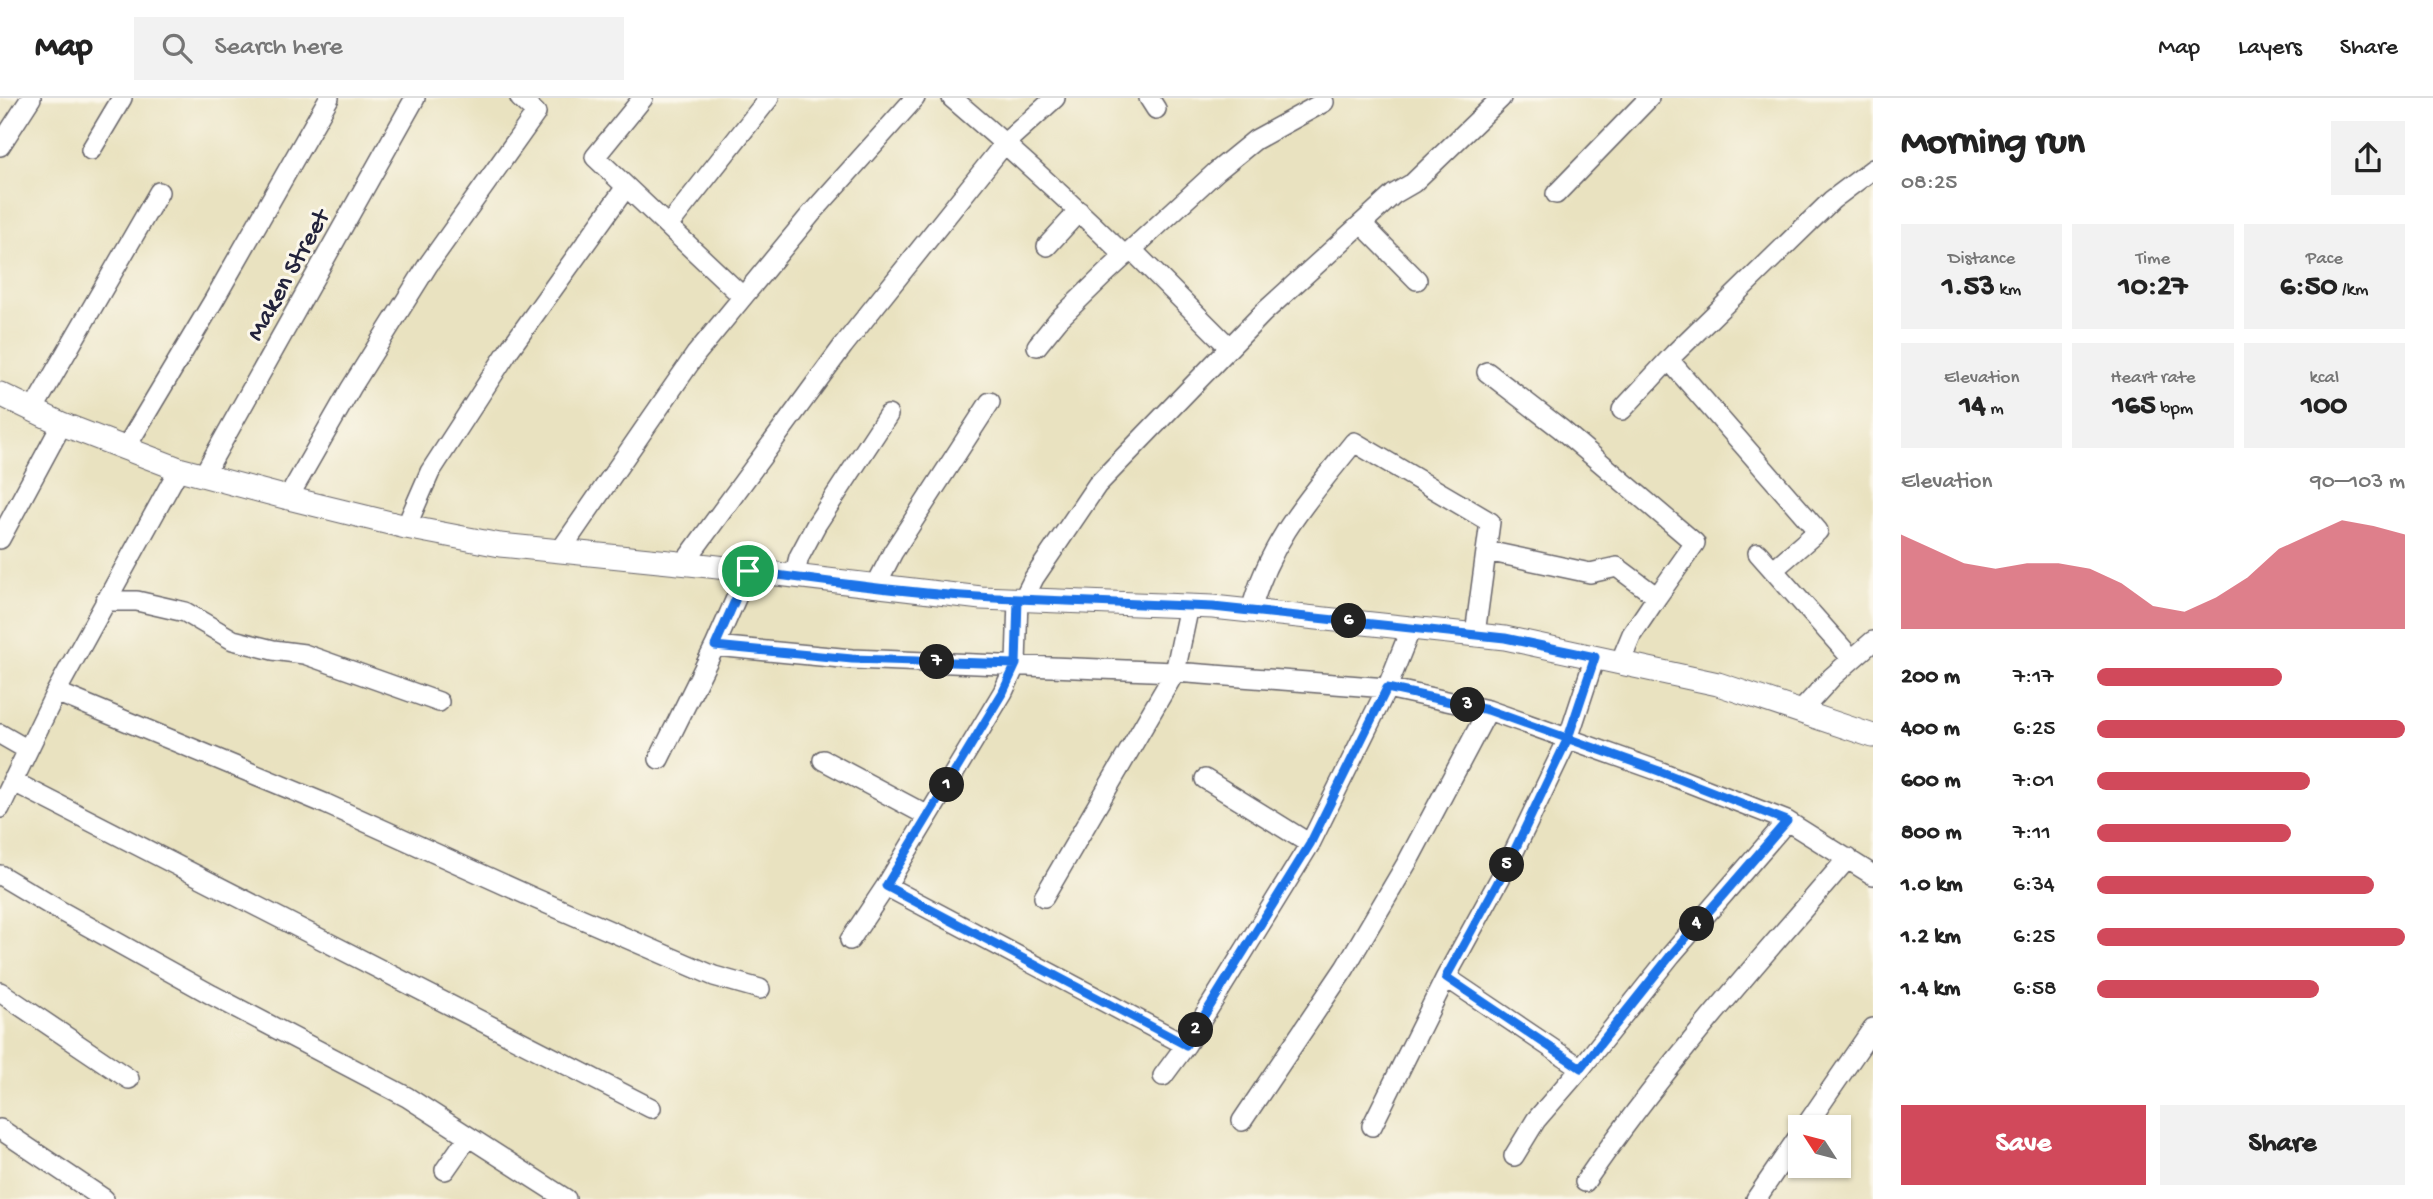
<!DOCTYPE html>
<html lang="en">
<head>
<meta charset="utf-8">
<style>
	:root { --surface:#fff; --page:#f2f2f2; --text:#222; --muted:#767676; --line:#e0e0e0; --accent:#d1495b }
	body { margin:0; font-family:"Gochi Hand",sans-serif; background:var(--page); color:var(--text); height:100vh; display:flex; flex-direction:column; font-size:26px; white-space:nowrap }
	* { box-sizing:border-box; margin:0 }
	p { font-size:23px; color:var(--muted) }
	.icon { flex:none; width:38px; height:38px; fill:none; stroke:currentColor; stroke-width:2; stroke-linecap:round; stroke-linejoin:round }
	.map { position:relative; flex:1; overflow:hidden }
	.details { display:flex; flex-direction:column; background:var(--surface); width:560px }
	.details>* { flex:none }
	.needle { width:46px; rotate:306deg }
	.fabs { position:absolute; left:1788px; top:1017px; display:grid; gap:14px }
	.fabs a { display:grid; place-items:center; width:63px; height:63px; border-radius:0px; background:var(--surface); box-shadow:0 2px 5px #0004; font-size:35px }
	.pin { position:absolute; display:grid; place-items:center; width:60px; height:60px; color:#fff; margin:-30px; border:4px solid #fff; border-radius:50%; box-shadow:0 2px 7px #0007 }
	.km { position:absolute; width:35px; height:35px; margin:-18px; border-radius:50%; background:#222; color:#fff; font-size:19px; line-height:35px; text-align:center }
	.round { display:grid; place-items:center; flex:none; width:74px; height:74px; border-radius:0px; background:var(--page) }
	.summary { display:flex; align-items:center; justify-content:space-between; height:119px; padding:0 28px }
	h1 { font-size:38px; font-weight:700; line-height:52px }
	.stats { display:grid; grid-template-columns:repeat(3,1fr); gap:10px; height:119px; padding:7px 28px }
	.stats div { display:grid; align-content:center; border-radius:0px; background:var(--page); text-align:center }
	.stats b { font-size:30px; font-weight:700 }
	.stats small { font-size:19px; font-weight:400 }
	.stats p { font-size:19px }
	.chart { height:196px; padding:14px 28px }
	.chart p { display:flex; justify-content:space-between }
	.chart svg { width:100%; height:126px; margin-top:7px; fill:var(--accent); opacity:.7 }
	.cta { display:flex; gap:14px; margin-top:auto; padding:14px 28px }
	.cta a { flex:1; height:80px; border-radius:0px; background:var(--accent); color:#fff; font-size:28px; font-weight:700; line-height:80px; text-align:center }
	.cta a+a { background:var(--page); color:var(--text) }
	ul { padding:0 28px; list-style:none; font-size:23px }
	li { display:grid; grid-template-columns:112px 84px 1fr; align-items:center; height:52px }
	li i { height:18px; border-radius:9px; background:var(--accent) }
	header { display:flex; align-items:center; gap:42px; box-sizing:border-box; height:98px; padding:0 35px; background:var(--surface); border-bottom:2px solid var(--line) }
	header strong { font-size:33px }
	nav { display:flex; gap:38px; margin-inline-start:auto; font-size:24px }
	.search { width:490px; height:63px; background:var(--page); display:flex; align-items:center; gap:18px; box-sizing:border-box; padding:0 24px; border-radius:0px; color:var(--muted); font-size:26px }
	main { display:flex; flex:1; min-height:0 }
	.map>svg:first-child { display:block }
</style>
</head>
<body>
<header>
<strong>Map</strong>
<div class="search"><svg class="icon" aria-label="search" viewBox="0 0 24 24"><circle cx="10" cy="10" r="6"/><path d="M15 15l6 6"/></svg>Search here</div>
<nav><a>Map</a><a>Layers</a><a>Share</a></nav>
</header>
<main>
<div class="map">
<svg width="1873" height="1101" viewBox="0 0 1873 1101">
	<rect width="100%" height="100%" fill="#fbf7ec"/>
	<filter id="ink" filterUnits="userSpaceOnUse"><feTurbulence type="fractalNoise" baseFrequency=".0143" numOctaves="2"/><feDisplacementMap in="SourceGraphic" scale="14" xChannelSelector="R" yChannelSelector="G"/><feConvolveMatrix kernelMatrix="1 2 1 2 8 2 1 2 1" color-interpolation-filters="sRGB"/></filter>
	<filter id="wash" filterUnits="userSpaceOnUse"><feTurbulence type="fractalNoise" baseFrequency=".00686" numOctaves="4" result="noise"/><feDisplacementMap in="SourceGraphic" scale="28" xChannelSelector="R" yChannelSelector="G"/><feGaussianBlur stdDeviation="1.57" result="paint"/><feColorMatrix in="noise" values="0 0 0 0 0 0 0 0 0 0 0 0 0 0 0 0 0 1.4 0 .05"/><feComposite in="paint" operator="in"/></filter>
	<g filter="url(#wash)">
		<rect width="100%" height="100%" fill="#e9e2c0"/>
	</g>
	<g filter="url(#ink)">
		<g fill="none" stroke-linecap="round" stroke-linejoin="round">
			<g stroke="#68656a" stroke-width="22">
				<path id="minor" d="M643,0l-48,59 148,140
					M952,0c60,51 117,103 173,158
					M1149,0l7,11
					M0,48l31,-48
					M91,52l31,-52
					M1556,96l93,-96
					M1362,126l55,56
					M668,128l101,-128
					M1047,148l32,-35
					M1132,152l97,97
					M1037,248l21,-26 47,-46 112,-103 38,-31 69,-38
					M1669,262l149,171 -45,39
					M1487,274l74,57 134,114 -38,54
					M33,312l126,-218
					M1622,312l52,-56 158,-154 41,-31
					M125,351l89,-149 115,-202
					M203,378l212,-378
					M288,400l63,-110 77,-123 108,-152 -16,-15
					M406,429l24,-55 79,-122 117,-163
					M0,441l62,-115
					M560,453l136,-197 115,-140 104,-116
					M1487,453l103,22 27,-6 40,30 -25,37 -12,29
					M1758,455l94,106
					M684,465l159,-217 162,-203 50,-45
					M794,479l5,-20 17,-32 72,-110
					M875,489l18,-35 97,-150
					M1023,502l11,-22 63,-93 166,-172 131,-119 19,-11 88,-85
					M105,503h32l48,11 48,28 40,10 31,4 135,48
					M1251,513c18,-70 59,-114 103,-169l136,80 -15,112
					M715,548l137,13 323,13 212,16 101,22 171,61 128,50 86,54
					M56,594l270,112 208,94 180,78 46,13
					M1801,613l31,-34 41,-36
					M0,636l28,16
					M659,661l56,-113 33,-75
					M823,662l105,56
					M1205,681l105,65
					M12,683l639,327
					M0,710l56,-116 123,-223
					M0,777l57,34 155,86 195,102 159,102
					M886,788l300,159
					M1044,799l131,-225 14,-66
					M850,842l36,-54 117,-194 13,-28 2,-65
					M1446,879l135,91 90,-113 116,-134
					M0,894l129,87
					M1163,978l23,-31 124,-201 77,-156 24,-60
					M1242,1023l103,-153 63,-107 80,-151
					M1372,1028l74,-149 63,-115 59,-123 27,-82
					M1805,1029l68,-99
					M0,1031l104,70
					M1514,1058l22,-36 45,-52
					M445,1072l23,-33
					M1585,1084c78,-115 172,-219 263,-324
					M1756,1101l45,-66"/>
			</g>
			<g stroke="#68656a" stroke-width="25">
				<path id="tertiary" d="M0,296l62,30 117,45 109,29 118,29 94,18 209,21 272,32 232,9 292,31 213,46 155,52"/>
			</g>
			<use href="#minor" stroke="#fff" stroke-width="19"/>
			<use href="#tertiary" stroke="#fff" stroke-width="23"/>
		</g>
	</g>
	<g fill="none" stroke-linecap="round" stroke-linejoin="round" filter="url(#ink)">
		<g stroke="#fff" stroke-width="14">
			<path id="route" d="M748,473c89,12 179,25 270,28l-2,65 -13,28 -117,194 300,159 124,-201 77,-156 101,22 171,61 128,50 -116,134 -90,113 -135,-91 63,-115 59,-124 27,-81 -90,-19 -292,-31 -195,-8 -2,65 -164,-5 -137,-13 33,-75"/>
		</g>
		<use href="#route" stroke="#1a73e8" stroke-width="9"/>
	</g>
	<g text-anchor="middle" stroke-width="6" stroke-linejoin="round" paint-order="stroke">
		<g font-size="26" fill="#22223b" stroke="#fbf7ec">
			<text transform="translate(286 176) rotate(-61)" y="9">Maken Street</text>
		</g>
	</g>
</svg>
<div class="fabs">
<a><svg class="needle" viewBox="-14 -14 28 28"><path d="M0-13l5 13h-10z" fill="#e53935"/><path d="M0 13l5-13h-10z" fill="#767676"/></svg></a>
</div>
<div class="pin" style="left:748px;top:473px;background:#1e9e55"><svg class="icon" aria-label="arrive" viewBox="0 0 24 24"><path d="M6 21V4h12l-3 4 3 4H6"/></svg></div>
<b class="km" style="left:947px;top:687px">1</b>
<b class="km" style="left:1196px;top:932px">2</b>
<b class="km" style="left:1468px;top:607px">3</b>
<b class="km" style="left:1697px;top:826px">4</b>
<b class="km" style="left:1507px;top:767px">5</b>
<b class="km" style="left:1349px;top:523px">6</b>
<b class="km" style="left:937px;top:564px">7</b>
</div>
<section class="details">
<div class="summary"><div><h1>Morning run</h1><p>08:25</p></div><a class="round"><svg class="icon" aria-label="share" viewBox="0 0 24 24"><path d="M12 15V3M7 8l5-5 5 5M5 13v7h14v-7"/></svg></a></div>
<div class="stats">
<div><p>Distance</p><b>1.53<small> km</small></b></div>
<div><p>Time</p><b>10:27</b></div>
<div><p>Pace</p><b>6:50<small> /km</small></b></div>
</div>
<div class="stats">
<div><p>Elevation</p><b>14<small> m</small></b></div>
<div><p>Heart rate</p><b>165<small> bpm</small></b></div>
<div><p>kcal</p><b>100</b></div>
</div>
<div class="chart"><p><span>Elevation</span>90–103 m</p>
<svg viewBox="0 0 160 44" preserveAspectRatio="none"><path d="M0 44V11L10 16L20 21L30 23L40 21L50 21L60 23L70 28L80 36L90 38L100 33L110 26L120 16L130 11L140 6L150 8L160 11V44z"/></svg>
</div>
<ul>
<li><b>200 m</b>7:17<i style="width:60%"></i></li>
<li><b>400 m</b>6:25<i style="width:100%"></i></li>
<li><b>600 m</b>7:01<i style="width:69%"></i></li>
<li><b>800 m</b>7:11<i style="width:63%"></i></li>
<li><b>1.0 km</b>6:34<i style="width:90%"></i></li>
<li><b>1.2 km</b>6:25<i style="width:100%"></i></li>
<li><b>1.4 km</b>6:58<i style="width:72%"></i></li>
</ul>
<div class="cta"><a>Save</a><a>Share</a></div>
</section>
</main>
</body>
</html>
